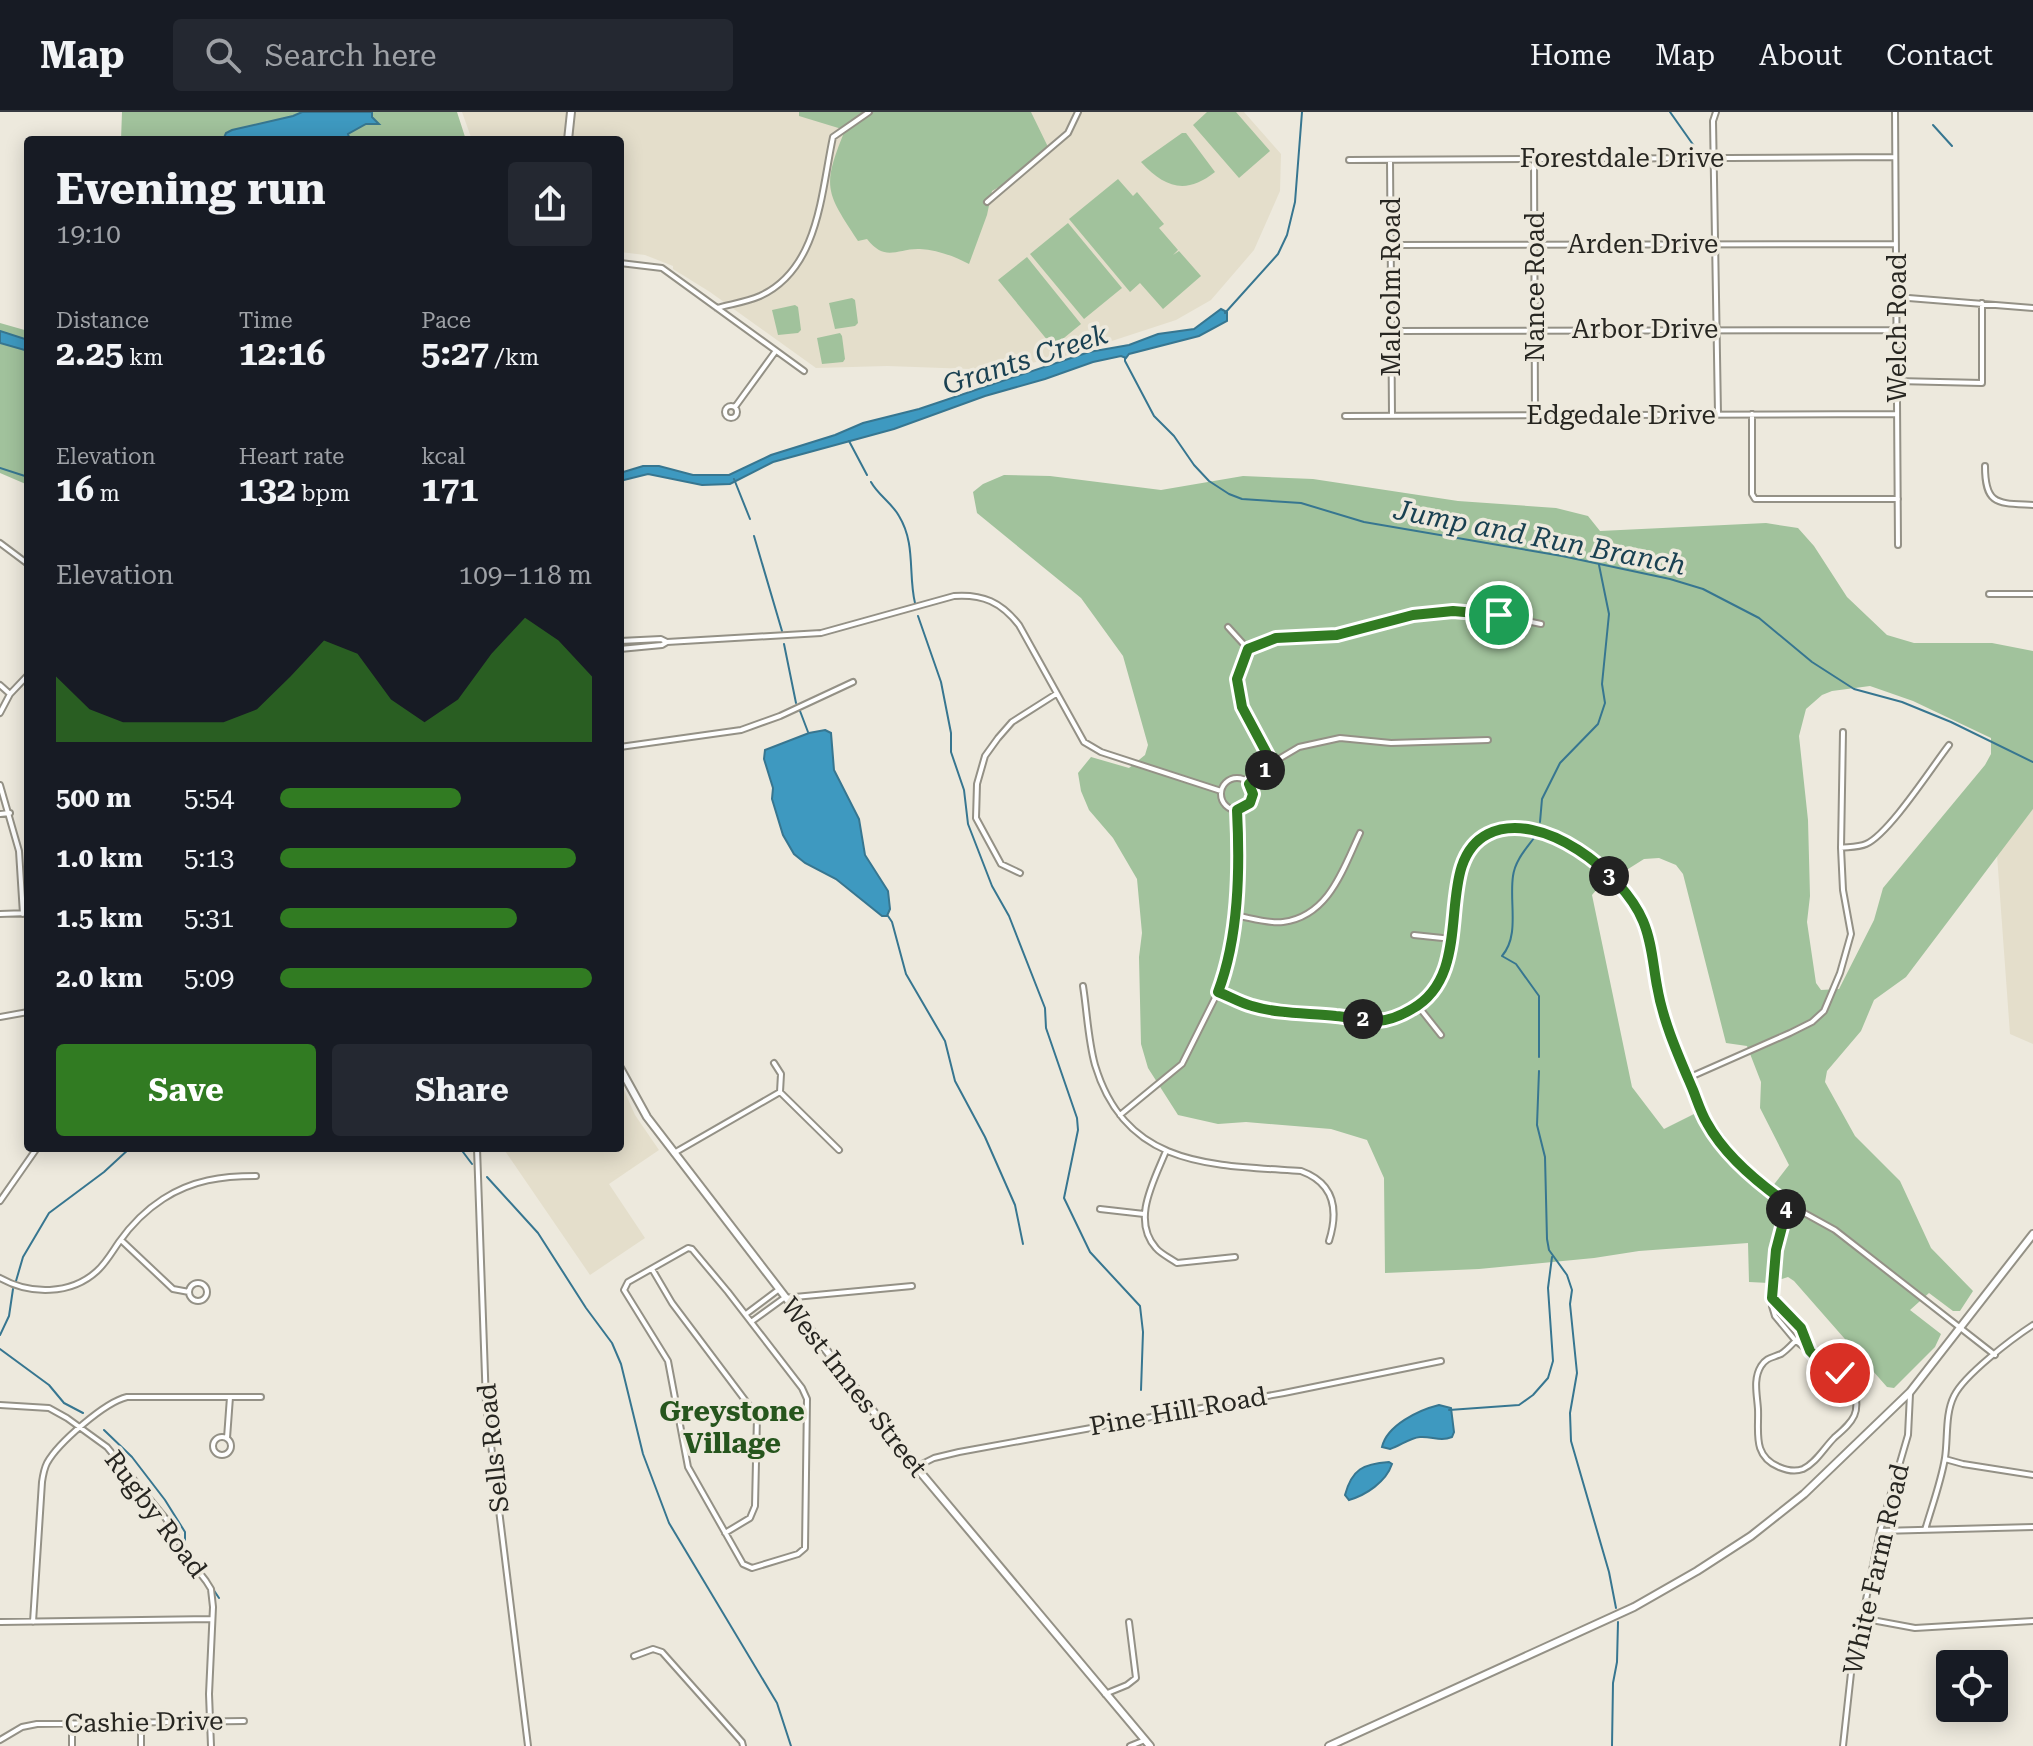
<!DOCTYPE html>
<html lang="en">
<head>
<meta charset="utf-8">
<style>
	:root { --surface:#171b24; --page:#242831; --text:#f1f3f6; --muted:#9ea1a6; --line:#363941; --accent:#317b22 }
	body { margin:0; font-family:"Roboto Serif",serif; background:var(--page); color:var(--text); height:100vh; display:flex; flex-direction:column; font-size:30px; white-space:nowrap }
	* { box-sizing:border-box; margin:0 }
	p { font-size:26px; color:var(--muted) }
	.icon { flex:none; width:44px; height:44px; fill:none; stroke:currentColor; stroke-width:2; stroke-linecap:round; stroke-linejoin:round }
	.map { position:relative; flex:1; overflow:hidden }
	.sheet { position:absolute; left:24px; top:24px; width:600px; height:1016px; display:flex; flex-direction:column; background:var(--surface); border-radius:8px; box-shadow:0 4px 20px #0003 }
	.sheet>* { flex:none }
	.controls { position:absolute; left:1936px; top:1538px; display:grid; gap:16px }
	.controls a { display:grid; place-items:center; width:72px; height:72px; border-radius:8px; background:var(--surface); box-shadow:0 4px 20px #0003; font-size:40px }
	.pin { position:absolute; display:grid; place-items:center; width:68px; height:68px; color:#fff; margin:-34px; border:4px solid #fff; border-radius:50%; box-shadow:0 2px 8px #0007 }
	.km { position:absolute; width:40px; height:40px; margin:-20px; border-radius:50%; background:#222; color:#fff; font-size:22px; line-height:40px; text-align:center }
	.round { display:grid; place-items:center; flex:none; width:84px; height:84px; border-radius:8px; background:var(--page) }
	.headline { display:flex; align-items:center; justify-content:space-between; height:136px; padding:0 32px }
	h1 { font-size:44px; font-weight:700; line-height:60px }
	.stats { display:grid; grid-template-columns:repeat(3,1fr); gap:12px; height:136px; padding:8px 32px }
	.stats div { display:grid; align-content:center }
	.stats b { font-size:34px; font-weight:700 }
	.stats small { font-size:22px; font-weight:400 }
	.stats p { font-size:22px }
	.chart { height:224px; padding:16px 32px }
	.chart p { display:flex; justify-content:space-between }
	.chart svg { width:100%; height:144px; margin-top:8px; fill:var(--accent); opacity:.7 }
	.action { display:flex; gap:16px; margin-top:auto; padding:16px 32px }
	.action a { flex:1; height:92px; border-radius:8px; background:var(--accent); color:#fff; font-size:32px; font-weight:700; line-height:92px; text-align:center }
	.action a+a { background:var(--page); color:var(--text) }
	ul { padding:0 32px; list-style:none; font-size:26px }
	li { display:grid; grid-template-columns:128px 96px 1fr; align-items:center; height:60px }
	li i { height:20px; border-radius:10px; background:var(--accent) }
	header { display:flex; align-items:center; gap:48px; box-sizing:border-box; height:112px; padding:0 40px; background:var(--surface); border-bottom:2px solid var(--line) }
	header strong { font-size:38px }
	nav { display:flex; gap:44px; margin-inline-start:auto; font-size:28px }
	.search { width:560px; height:72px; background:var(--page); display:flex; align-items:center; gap:20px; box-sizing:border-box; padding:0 28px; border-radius:8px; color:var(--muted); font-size:30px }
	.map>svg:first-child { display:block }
</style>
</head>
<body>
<header>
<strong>Map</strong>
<div class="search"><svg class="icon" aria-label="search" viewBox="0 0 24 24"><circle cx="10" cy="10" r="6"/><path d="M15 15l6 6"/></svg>Search here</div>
<nav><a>Home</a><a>Map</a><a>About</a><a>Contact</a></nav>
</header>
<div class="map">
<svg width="2033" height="1634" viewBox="0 0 2033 1634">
	<rect width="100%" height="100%" fill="#ede9dd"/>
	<path fill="#e4decb" d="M462,0h782l37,42 -1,37 -26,59 -43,50 -35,20 -107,35 -71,15 -111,-4 -71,2 -106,-76 -37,-23v-3l-28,-11 -25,-3v-112h-148z
		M2033,697v235l-23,-10 -13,-179z
		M620,969l15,34 24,35 -50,34 36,54 -55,37 -87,-127h117z"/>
	<path fill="#a1c29c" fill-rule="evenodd" d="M122,0h335l9,28h-345z
		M799,0h232l18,37 -27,25 -30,17 -5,24 -18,49c-15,-8 -32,-14 -49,-15 -23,-1 -34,14 -53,-10l-9,2c-33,-50 -36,-54 -13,-111l-46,-14z
		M1207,0h29l34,39 -31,27 -46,-53z
		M1182,21h4l29,39c-29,23 -50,16 -74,-10z
		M1118,67l15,17 4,-4 27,32 -5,4 19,22 -5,5 6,-4 22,25 -38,33 -23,-26 -10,9 -61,-73z
		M1068,111l54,65 -38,31 -54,-65z
		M1027,145l54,67 -28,23 -55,-67z
		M852,186l3,2 3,23 -3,3 -20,3 -6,-26z
		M795,193l3,2 3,23 -3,3 -20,2 -6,-25z
		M0,211l28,8v154l-28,-12z
		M840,221l2,3 3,23 -2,3 -21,2 -5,-26z
		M1004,363l46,1 111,14 82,-14 70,3 145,22 98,7 32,8 12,15 166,-8 32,5 16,18 33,51 40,38 27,8h78l41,8v158l-127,168 -32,23 -13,31 -34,40 -2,11 30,54 45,45 31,67 42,43 -13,20h-7l-24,-18 -19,17 31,24 -6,13 -41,41 -7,-1 -93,-106 -6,-4 -19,6 -20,-1 -1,-39 -109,8 -45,7 -115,11 -94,4 -1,-95 -17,-38 -36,-11 -85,-7 -28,2 -40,-9 -30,-47 -7,-24 -2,-87 3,-24 -5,-54 -24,-41 -24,-28 -8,-19 -3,-18 13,-16 38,11 16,-13 3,-10 -25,-89 -42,-58 -104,-85 -4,-21 10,-8zM1870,574l43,15 78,37v16l-6,11 -102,123 -9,32 -35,69 -18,1 -5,-7 -9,-61 3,-26 -2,-76 -9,-84 7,-27 16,-14 10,-4zM1659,746l17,7 7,9 43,169 21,3 14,36 -1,26 29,57 -17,22c-27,-22 -48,-50 -66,-79l-42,21 -32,-42 -40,-192 6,-7 46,-29z"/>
	<path fill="#3e99c0" stroke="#377690" stroke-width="2" d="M302,0h70v5l7,7h-13l-18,10 2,6h-127l3,-7 6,-3 61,-14z
		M1221,197l6,3v9l-28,15 -70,18 -3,4 -5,-2 -28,6 -48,17 -60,17 -91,33 -121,33 -43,22 -28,1 -54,-11 -28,7v-8l23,-7h16l34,9h36l42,-20 64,-20 28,-12 56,-14 170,-57 40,-7 29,-11 36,-5z
		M0,219l28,9v11l-28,-8z
		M825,618l6,3 3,37 25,49 6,36 23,36 2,18 -3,7h-5l-46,-37 -31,-16 -11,-9 -11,-19 -11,-36 1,-11 -9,-29 1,-9 44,-17z
		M1439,1293l12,3 3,24 -2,5c-12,5 -20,-1 -32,0 -11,1 -20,9 -30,12l-8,-2c5,-22 37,-37 57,-42z
		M1389,1350l3,2c-6,18 -26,31 -43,36l-4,-5c7,-26 18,-31 44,-33z"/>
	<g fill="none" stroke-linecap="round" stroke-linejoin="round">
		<path stroke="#377690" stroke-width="2" d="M1670,0l24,34
			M1933,13l19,21
			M1225,201l53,-59 9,-19 8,-33 7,-90
			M1125,246v3l29,55 20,20 20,29 15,16 20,13 13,5 59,4 63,19 198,34 108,23 33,10 56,29 53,44 42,27 48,13 49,20 82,40
			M849,329l18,34
			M0,356l28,9
			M734,367l16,40
			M871,370c7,13 21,21 28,34 17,28 9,58 16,87
			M754,424l28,95
			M918,504l23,66 10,51v19l13,38 4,34 24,62 17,30 36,92 1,20 31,90 1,12 -14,68 26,54 50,54 3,26 -2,58
			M784,532l12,59
			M800,599l8,21
			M1540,710l2,-23 18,-36 38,-39 7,-21 -3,-19 7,-70 -10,-49
			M1534,726c-9,12 -19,23 -21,38 -4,27 7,59 -11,80l14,8 23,32v61
			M888,804l4,6 14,52 39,67 10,40 30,56 30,68 8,39
			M1539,959l-2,54 8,32 2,82 2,11 18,25 5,15 -2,14 7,69 -7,40 1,28 38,131 7,36
			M460,1036l12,16
			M487,1065l51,56 48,75 26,35 9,21 22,90 26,69 108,180 14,43
			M16,1169l7,-24 26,-44 55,-41 26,-24
			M0,1223l9,-19 4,-27
			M0,1237l49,36 15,18 19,10
			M1449,1298l70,-5 14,-10 15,-17 5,-17 -5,-73 4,-31
			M104,1318l28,27 33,43 20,32v17l18,24
			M213,1477l6,9
			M1612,1634l1,-63 4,-21 1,-40"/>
		<g stroke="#949186" stroke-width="8">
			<path id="minor" d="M1716,0l-3,9 5,293
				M1895,0l3,433
				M1534,46l1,257
				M1349,48l546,-3
				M1390,48l2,255
				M987,90l81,-69 10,-21
				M1391,133l505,-1
				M620,151l42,5 142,103
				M1896,185l137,11
				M717,196c14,-4 29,-6 43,-12 59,-27 61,-103 73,-159l36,-25
				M1393,219l504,-1
				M1897,269l85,2v-80
				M725 300a6 6 0 1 1 12 0a6 6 0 1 1-12 0Z
				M735,295l40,-55
				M1752,302v80l3,5h143
				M1345,304l552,-2
				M1985,354c0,40 13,37 48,39
				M0,431l28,21
				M1989,482h44
				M1228,515l20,22
				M620,529l41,-2 6,3 -5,3 -42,4
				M667,530l154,-9 133,-37c29,-2 47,6 65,29l65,117 17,10 120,39
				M0,573l10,9
				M0,601l10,-19 18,-19
				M620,635l121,-17 39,-14 73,-34
				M1272,651l-30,-56 -5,-28 11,-30 28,-11 61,-3 76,-20 40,-4 46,4 42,9
				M1221 682a16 16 0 1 1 32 0a16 16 0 1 1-32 0Z
				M1249,672l23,-21 27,-16 41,-9 51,5 97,-3
				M0,673l19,66 4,63
				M0,702l10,-1
				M1841,736c8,-1 18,-1 25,-4 23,-10 66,-77 83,-99
				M1020,761l-19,-9 -25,-46 1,-34 8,-28 13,-18 14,-16 44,-28
				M0,802l28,-1
				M1233,803c15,2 35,9 50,7 46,-6 60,-53 77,-89
				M1414,823l38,4
				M1083,874c4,25 5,54 12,79 31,103 117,100 206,106 33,12 38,38 28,70
				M1218,880l34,14 125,15 25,-6 28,-19 15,-23 7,-34 9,-73 9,-17 15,-13 17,-8h20l23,4 51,32 29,26 19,31 9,33 4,35 31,89 19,46 28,34 25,27 28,19 47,26 160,125
				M1418,894l23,29
				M0,905l28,-5
				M774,951l7,11 -1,18 59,58
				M1688,966l102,-45 22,-11 12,-11 16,-38 11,-39 -8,-44 -2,-42 2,-116
				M1120,1003l62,-51 36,-72 13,-46 8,-89 -2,-47
				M477,1036l9,256 42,342
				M1166,1039c-12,30 -35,69 -10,97 5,6 14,10 21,15l58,-6
				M674,1041l106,-61
				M0,1089l37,-53
				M1788,1092l-12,46 -4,56 3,10 20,24 58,46c9,28 0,35 -19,52 -10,10 -18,25 -31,31 -8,3 -17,1 -24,-2 -27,-11 -20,-35 -21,-58 -1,-15 -5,-30 3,-43 6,-9 11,-8 20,-12 8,-5 15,-15 23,-21
				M1100,1097l44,5
				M121,1128l52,49 16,3
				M688,1136l4,1 36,43 74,96 5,11 -2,149 -7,6 -46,14 -9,-4 -55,-97 -20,-106 -44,-71 4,-8z
				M652,1157l20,34 85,113 -2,90 -5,12 -25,15
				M0,1166c30,17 71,17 97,-7 9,-8 15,-19 22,-29 12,-17 27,-32 44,-43 29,-19 59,-23 93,-23
				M189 1180a9 9 0 1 1 18 0a9 9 0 1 1-18 0Z
				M1772,1186l29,30 9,22
				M746,1202l32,-24
				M751,1210l33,-24 128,-12
				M0,1293l49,3 18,10 40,29 59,72 23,40 17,22 5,8 2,18 -4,87 2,52
				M213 1334a9 9 0 1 1 18 0a9 9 0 1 1-18 0Z
				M227,1326l3,-41
				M1945,1347l18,5 70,11
				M916,1355l18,-9 25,-6 325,-59 157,-32
				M1925,1418c7,-24 16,-48 20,-72 3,-20 0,-44 9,-62 10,-21 59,-58 79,-71
				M1880,1419l153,-4
				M1861,1506l54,10 118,-7
				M0,1510l212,-3
				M33,1510l9,-140c1,-7 2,-13 5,-19 11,-20 58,-61 80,-66h134
				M634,1544l19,-7 9,3 80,90 1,4
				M1105,1582l22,-9 9,-7 -7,-56
				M141,1610v24
				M72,1611v23
				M0,1628l22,-13 15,-3 207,-3
				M1130,1634l15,-6
				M1843,1634l8,-73 29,-142 28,-96 2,-41"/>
		</g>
		<g stroke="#949186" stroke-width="10">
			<path id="primary" d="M568,28l3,-28
				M620,956l27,49 269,350 234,279
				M1329,1634l305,-139 63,-36 54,-35 53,-42 106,-102 123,-158"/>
		</g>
		<use href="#minor" stroke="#fff" stroke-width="4"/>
		<use href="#primary" stroke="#fff" stroke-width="6"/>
	</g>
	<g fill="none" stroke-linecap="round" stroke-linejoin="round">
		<g stroke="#fff" stroke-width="16">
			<path id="route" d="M1499,503l-46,-4 -40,4 -76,20 -61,3 -28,11 -11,30 5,28 30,56 -23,21 4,10 -3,9 -13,7c3,59 2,127 -19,182 11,4 22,11 34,14 26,8 57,7 84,10 13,1 29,6 42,5 12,-1 24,-6 34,-12 68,-38 18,-146 76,-175 53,-26 135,39 155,87 9,21 10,44 14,65 6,36 22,71 36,104 4,10 8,23 14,33 18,33 51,60 81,81l-12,46 -4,48 29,30 9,23 13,13 17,9"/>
		</g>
		<use href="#route" stroke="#317b22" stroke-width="10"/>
	</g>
	<g text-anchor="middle" stroke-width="7" stroke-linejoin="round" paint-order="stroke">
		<g font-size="26" fill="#272621" stroke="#ede9dd">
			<text x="1622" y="55">Forestdale Drive</text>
			<text x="1643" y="141">Arden Drive</text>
			<text transform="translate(1391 175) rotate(-90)" y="9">Malcolm Road</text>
			<text transform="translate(1535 175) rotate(-90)" y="9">Nance Road</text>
			<text transform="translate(1897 216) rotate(-90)" y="9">Welch Road</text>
			<text x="1645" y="226">Arbor Drive</text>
			<text x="1621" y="312">Edgedale Drive</text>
			<text transform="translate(854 1275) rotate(52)" y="9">West Innes Street</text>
			<text transform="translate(1178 1299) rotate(-10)" y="9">Pine Hill Road</text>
			<text transform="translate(493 1336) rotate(-96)" y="9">Sells Road</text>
			<text transform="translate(156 1402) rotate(53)" y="9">Rugby Road</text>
			<text transform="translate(1876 1457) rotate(-77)" y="9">White Farm Road</text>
			<text transform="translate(144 1610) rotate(-1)" y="9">Cashie Drive</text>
		</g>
		<g font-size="28" font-style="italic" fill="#1a4152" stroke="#ede9dd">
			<text transform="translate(1025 247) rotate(-18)" y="10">Grants Creek</text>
			<text transform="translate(1540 425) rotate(11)" y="10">Jump and Run Branch</text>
		</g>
		<g font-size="28" font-weight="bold" fill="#26551d" stroke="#ede9dd">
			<text x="732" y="1309">Greystone<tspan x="732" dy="32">Village</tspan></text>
		</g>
	</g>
</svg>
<div class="controls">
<a><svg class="icon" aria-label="locate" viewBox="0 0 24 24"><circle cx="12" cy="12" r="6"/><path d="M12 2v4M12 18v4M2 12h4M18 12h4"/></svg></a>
</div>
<div class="pin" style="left:1499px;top:503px;background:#1e9e55"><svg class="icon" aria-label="arrive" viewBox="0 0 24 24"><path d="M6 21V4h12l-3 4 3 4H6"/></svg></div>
<div class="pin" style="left:1840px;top:1261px;background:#d93025"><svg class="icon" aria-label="check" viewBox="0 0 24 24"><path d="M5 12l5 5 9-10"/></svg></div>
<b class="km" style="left:1265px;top:658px">1</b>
<b class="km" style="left:1363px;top:907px">2</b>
<b class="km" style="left:1609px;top:764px">3</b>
<b class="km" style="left:1786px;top:1097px">4</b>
<section class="sheet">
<div class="headline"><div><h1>Evening run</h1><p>19:10</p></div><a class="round"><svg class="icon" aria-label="share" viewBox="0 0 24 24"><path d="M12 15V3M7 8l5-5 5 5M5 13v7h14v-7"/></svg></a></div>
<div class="stats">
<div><p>Distance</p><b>2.25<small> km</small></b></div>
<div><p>Time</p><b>12:16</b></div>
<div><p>Pace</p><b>5:27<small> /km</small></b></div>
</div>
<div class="stats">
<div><p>Elevation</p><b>16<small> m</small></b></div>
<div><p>Heart rate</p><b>132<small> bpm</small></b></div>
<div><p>kcal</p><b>171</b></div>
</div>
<div class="chart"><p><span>Elevation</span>109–118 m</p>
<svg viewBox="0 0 160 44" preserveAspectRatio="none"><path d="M0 44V24L10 34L20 38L30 38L40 38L50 38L60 34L70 24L80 13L90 17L100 31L110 38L120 31L130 17L140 6L150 13L160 24V44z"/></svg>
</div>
<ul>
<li><b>500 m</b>5:54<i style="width:58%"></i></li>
<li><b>1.0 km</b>5:13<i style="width:95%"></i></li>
<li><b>1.5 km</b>5:31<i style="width:76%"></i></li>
<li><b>2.0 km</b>5:09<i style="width:100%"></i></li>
</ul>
<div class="action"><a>Save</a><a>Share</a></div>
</section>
</div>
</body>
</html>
